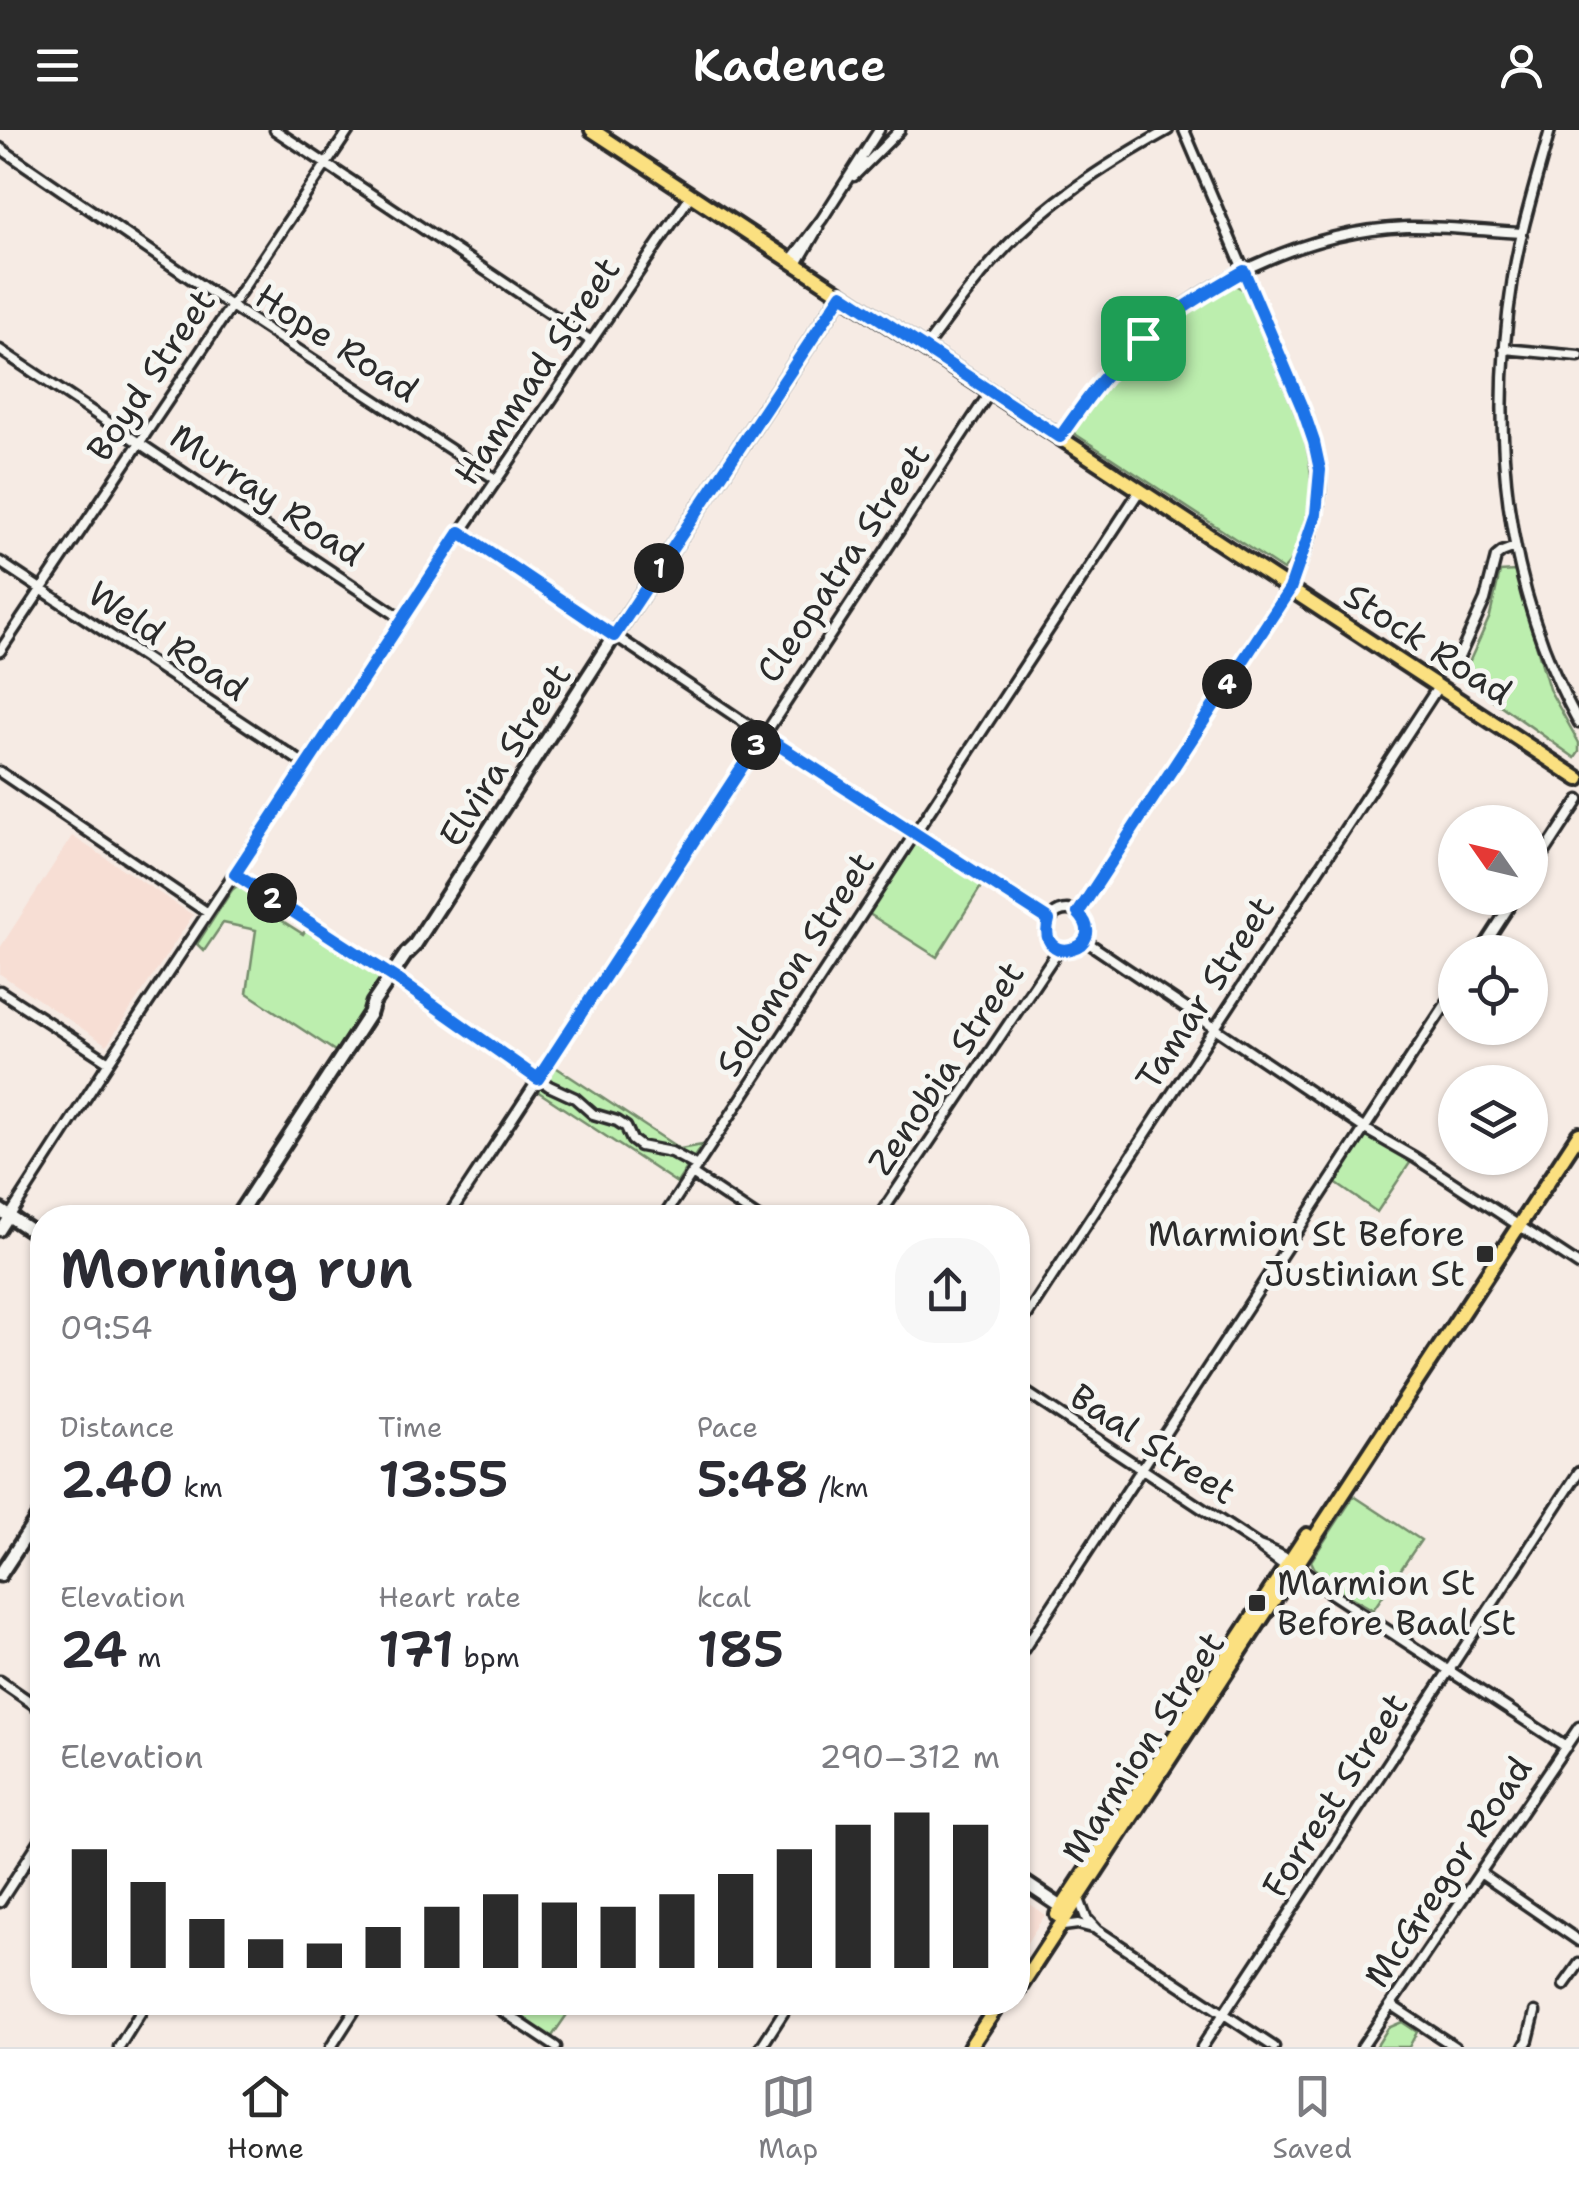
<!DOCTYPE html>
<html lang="en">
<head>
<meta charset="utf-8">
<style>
	:root { --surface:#fff; --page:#f7f7f7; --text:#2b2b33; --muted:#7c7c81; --line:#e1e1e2; --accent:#2b2b2b }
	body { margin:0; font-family:"Shantell Sans",sans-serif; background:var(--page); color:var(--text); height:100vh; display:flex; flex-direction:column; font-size:38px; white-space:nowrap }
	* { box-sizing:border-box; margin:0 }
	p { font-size:32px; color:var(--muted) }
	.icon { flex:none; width:55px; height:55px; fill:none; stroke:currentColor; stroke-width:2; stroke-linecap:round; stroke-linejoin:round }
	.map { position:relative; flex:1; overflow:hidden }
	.details { position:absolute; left:30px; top:1075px; width:1000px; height:810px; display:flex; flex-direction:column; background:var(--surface); border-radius:40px; box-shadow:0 2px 8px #0004 }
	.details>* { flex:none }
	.needle { width:65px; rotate:304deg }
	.tools { position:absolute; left:1438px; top:675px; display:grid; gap:20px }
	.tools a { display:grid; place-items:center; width:110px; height:110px; border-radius:50%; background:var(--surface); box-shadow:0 2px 8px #0004; font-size:50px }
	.pin { position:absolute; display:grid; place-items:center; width:85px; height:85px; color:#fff; margin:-42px; border-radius:20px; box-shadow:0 5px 15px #0006 }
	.km { position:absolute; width:50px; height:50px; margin:-25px; border-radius:50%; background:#222; color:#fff; font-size:28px; line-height:50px; text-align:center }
	.round { display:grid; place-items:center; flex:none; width:105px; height:105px; border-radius:40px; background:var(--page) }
	.head { display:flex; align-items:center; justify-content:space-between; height:170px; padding:0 30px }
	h1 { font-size:55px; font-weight:600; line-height:75px }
	.metrics { display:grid; grid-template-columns:repeat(3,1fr); gap:15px; height:170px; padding:10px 30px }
	.metrics div { display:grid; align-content:center }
	.metrics b { font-size:50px; font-weight:600 }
	.metrics small { font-size:28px; font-weight:400 }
	.metrics p { font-size:28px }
	.chart { height:280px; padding:20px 30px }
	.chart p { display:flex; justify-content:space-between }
	.chart svg { width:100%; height:180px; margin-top:10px; stroke:var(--accent); stroke-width:6 }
	header { display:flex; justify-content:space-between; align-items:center; height:130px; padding:0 30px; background:var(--accent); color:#fff; font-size:45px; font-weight:600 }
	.dock { display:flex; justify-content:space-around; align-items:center; height:140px; border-top:2px solid var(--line); background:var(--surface); font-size:28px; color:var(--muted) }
	.dock a { display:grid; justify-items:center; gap:5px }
	.dock .active { color:var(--accent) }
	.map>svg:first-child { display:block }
</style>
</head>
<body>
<header><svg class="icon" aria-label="menu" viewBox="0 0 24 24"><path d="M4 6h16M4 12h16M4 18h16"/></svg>Kadence<svg class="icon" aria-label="person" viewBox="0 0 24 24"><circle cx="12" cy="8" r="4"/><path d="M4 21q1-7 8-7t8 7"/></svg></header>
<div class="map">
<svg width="1579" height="1917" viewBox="0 0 1579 1917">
	<rect width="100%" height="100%" fill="#f6ebe4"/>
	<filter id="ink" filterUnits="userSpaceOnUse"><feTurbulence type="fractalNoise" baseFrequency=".01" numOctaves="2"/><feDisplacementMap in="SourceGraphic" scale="20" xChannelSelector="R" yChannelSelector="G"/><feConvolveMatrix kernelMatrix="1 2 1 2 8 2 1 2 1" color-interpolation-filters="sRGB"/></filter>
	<g filter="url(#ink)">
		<path fill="#f7ded4" d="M72,706l121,79 -86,130 -107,-71v-26z
			M1018,1765l27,20 -19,29 -8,-6z"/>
		<path fill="#bceeae" stroke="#748c6c" stroke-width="2.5" d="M1231,153l13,7 59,142c10,36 12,68 -1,104 -5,14 -9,25 -19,34l-208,-136 -2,-7c38,-61 95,-110 158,-144z
			M1515,441l34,118 30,54v9l-4,6 -113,-80 28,-62 10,-44z
			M913,713h10l61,39 -47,75 -71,-45z
			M237,756l11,1 38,25 -5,8 22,14 5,-8 73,50v11l-43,66 -91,-60 9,-63 -33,-7 -19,28 -7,-7 35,-54z
			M554,936l126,83 22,-4 -25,38 -140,-92z
			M1365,999l49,28 -37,55 -46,-32z
			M1354,1366l67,44 -48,70c-20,-13 -54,-26 -62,-49z
			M489,1873h86l-27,39z
			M1402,1892l15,10 -8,15h-33l12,-19z"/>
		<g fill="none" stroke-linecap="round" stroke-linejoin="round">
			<g stroke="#2b2b2b" stroke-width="15">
				<path id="street" d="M275,0l315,210
					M1550,0c-13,49 -29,98 -37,148 -24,151 -9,309 66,445
					M0,18l231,158 266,174
					M854,46l46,-46
					M791,130l31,-41 57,-89
					M797,134l21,-36
					M925,218c23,-30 45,-62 71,-90 48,-54 109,-93 172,-128
					M1504,219l75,7
					M0,220l404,270
					M1059,307c20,-26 39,-54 62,-78 72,-75 182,-128 286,-132 39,-1 77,4 115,6
					M461,402l302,203 286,185
					M0,432l306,203
					M0,521l349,-521
					M1460,525l25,-55 11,-43 6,-5 13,-5
					M0,642l208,141
					M235,744l163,106 151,106 26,12 18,16 24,7 9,6 6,13 8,6 31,6 26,14
					M1530,745l49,-75
					M1047 800a20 20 0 1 1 40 0a20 20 0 1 1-40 0Z
					M1078,783l212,-324c14,-37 33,-76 30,-117 -2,-21 -10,-42 -17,-62l-119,-280
					M1084,810l281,189 49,28 165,108
					M1480,822l35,-54
					M0,861l109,71
					M692,1044l66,44
					M447,1088l543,-826
					M663,1088l477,-728
					M878,1088l181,-269
					M0,1101l109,-169 352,-530 230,-337
					M1018,1199l420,-642
					M1018,1257l241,159c26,8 48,25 67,44
					M1262,1419l31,23 33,18 240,157
					M1018,1528l437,-668
					M0,1551l42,29
					M1480,1743l99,68
					M1079,1769l7,19 11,12 177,117
					M0,1772l42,-65
					M1063,1796l15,-2 15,4
					M1564,1855l15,-21
					M489,1872l67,45
					M1391,1875l64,42
					M119,1917l28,-45
					M331,1917l29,-45
					M761,1917l29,-45
					M1202,1917l377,-575
					M1362,1917l217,-320
					M1524,1917l4,-7 7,-28"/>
			</g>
			<g stroke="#2b2b2b" stroke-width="19">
				<path id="secondary" d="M0,1080l42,28
					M236,1088l134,-205 3,-10 33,-49 8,-8 200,-310 228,-342
					M0,1445l42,-64
					M1018,1748l48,32"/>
			</g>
			<g stroke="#2b2b2b" stroke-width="20">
				<path id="primary" d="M592,0l987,649
					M1057,1785l250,-380
					M1018,1860l561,-856
					M970,1917l30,-45"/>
			</g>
			<use href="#street" stroke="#f6f6f2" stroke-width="8"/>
			<use href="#secondary" stroke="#f6f6f2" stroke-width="11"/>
			<use href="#primary" stroke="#fbe080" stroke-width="12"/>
		</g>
	</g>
	<g fill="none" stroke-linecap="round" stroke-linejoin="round" filter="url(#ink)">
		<g stroke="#fff" stroke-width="20">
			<path id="route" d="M1244,141l59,139 11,32 6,28 -4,44 -26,75 -212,324c35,36 -43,57 -29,7l-286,-185 -225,344 -140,-99 -163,-106 225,-342 154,104 228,-342 218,143c19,-27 39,-56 63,-80 36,-36 77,-61 121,-86z"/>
		</g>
		<use href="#route" stroke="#1a73e8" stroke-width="12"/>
	</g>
	<g fill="#2b2b2b" stroke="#f6f6f2" stroke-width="4">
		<rect x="1475" y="1114" width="20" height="20" rx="5"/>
		<rect x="1247" y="1463" width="20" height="20" rx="5"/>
	</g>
	<g text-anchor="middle" stroke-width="10" stroke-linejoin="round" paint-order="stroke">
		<g font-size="35" fill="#2b2b2b" stroke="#f6f6f2">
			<text transform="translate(337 213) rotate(33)" y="12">Hope Road</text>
			<text transform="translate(537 241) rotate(-56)" y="12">Hammad Street</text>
			<text transform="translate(151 245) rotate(-56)" y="12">Boyd Street</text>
			<text transform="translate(267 365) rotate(34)" y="12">Murray Road</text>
			<text transform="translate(843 433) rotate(-56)" y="12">Cleopatra Street</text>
			<text transform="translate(168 511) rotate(34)" y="12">Weld Road</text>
			<text transform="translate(1428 514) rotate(33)" y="12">Stock Road</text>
			<text transform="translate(505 625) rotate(-57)" y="12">Elvira Street</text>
			<text transform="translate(795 834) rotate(-57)" y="12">Solomon Street</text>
			<text transform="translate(1205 863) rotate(-57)" y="12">Tamar Street</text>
			<text transform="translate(946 938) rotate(-56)" y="12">Zenobia Street</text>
			<text transform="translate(1153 1314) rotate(33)" y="12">Baal Street</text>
			<text transform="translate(1143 1617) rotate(-57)" y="12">Marmion Street</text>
			<text transform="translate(1335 1665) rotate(-57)" y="12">Forrest Street</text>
			<text transform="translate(1448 1742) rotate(-56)" y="12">McGregor Road</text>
		</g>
		<g font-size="35" fill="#2b2b2b" stroke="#f6f6f2" text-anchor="end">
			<text x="1465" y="1116">Marmion St Before<tspan x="1465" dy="40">Justinian St</tspan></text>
			<text x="1277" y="1465" text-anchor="start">Marmion St<tspan x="1277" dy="40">Before Baal St</tspan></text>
		</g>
	</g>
</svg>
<div class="tools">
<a><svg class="needle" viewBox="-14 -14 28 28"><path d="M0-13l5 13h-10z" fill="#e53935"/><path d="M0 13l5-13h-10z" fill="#7c7c81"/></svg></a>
<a><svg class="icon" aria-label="locate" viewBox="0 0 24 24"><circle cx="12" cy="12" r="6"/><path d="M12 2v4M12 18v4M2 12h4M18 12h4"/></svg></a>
<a><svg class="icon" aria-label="layers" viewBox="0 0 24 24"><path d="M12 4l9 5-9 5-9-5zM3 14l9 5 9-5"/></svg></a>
</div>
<div class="pin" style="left:1143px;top:208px;background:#1e9e55"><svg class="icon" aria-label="arrive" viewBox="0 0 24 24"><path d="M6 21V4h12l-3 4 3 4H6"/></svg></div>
<b class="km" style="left:659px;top:438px">1</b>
<b class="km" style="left:272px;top:768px">2</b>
<b class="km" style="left:756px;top:615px">3</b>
<b class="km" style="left:1227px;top:554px">4</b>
<section class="details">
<div class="head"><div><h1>Morning run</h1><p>09:54</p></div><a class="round"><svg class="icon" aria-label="share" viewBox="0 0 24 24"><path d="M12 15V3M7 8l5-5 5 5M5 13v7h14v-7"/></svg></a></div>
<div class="metrics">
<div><p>Distance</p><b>2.40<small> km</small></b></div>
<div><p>Time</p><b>13:55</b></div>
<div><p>Pace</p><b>5:48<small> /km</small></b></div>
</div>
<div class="metrics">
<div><p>Elevation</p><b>24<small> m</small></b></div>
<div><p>Heart rate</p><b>171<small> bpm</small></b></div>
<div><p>kcal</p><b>185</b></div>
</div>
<div class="chart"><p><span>Elevation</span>290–312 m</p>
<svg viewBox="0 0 160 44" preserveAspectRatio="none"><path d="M5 44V15M15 44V23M25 44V32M35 44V37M45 44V38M55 44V34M65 44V29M75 44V26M85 44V28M95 44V29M105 44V26M115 44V21M125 44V15M135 44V9M145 44V6M155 44V9"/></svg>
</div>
</section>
</div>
<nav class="dock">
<a class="active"><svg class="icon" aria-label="home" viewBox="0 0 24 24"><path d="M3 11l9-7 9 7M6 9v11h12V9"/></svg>Home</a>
<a><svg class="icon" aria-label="map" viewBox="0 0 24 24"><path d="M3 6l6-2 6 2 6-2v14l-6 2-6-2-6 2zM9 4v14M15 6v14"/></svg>Map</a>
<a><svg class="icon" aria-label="saved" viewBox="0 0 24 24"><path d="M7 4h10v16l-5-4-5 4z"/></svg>Saved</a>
</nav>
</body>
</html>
